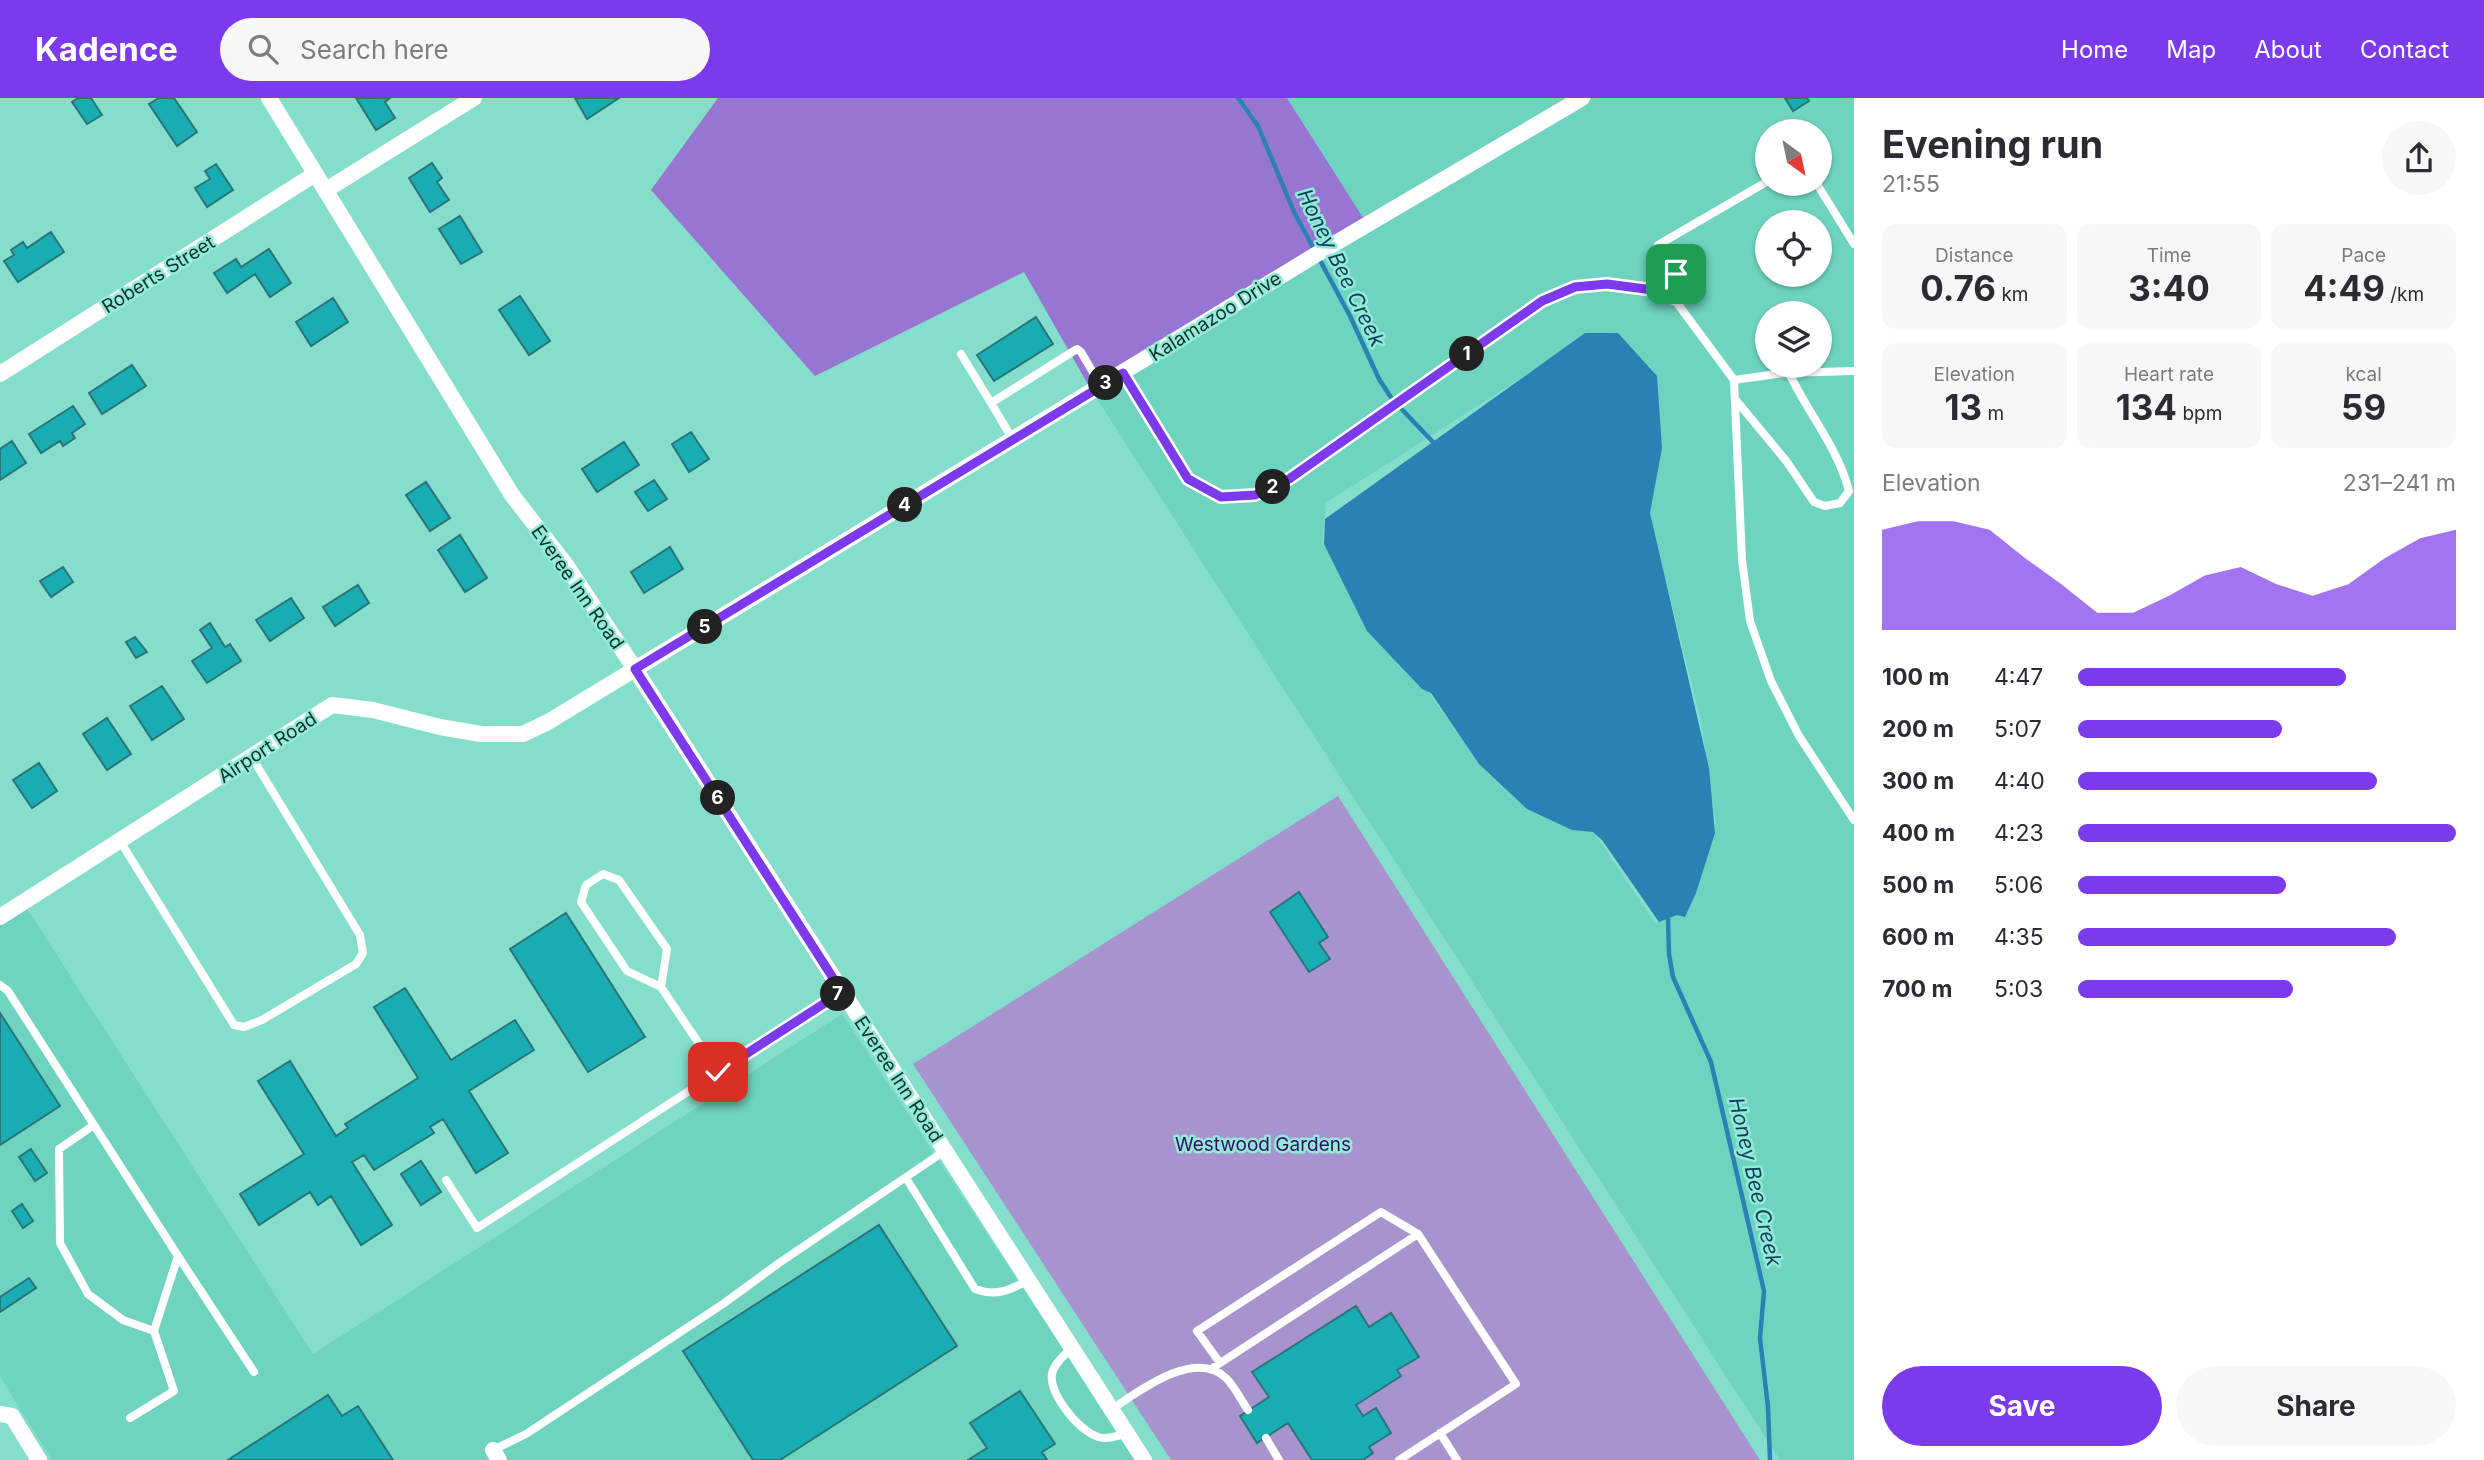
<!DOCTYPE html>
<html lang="en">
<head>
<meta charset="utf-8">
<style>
	:root { --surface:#fff; --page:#f7f7f7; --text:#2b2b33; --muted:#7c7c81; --accent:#7c3aed }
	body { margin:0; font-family:Inter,sans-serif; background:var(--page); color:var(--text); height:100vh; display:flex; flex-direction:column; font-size:26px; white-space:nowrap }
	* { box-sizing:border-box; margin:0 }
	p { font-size:23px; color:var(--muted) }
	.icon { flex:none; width:38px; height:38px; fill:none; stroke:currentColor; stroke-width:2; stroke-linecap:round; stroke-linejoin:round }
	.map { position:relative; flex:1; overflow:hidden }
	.sheet { display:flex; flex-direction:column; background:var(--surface); width:630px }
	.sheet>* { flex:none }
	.needle { width:46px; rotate:147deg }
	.buttons { position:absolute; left:1755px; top:21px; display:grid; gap:14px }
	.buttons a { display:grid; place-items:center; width:77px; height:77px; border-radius:50%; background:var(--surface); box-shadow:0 2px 5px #0004; font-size:35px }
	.pin { position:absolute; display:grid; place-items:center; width:60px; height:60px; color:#fff; margin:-30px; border-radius:14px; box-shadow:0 4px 10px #0006 }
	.km { position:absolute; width:35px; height:35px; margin:-18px; border-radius:50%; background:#222; color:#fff; font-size:19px; line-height:35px; text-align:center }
	.round { display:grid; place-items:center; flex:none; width:74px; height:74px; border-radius:37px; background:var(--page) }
	.headline { display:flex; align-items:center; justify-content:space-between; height:119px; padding:0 28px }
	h1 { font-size:38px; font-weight:700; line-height:52px }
	.figures { display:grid; grid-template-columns:repeat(3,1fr); gap:10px; height:119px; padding:7px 28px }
	.figures div { display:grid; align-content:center; border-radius:14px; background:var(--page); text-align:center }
	.figures b { font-size:35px; font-weight:700 }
	.figures small { font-size:19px; font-weight:400 }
	.figures p { font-size:19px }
	.chart { height:196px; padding:14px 28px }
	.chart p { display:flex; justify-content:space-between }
	.chart svg { width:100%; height:126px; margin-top:7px; fill:var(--accent); opacity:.7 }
	.cta { display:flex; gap:14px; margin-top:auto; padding:14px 28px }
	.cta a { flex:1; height:80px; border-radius:42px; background:var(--accent); color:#fff; font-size:28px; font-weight:700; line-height:80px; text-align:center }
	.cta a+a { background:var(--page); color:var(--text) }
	ul { padding:0 28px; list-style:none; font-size:23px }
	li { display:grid; grid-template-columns:112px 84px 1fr; align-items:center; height:52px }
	li i { height:18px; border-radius:9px; background:var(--accent) }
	header { display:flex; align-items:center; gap:42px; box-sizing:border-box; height:98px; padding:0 35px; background:var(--accent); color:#fff }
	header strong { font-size:33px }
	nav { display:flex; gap:38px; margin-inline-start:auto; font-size:24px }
	.search { width:490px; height:63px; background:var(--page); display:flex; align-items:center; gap:18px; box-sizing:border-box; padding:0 24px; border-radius:38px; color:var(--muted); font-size:26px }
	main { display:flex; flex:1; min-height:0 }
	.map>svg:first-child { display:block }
</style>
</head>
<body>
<header>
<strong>Kadence</strong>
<div class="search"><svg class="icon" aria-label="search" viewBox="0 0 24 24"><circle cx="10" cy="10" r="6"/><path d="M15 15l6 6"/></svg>Search here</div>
<nav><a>Home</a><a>Map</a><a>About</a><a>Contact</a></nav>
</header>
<main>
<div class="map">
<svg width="1854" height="1362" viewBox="0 0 1854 1362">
	<rect width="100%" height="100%" fill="#85decb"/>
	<path fill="#6ed4c0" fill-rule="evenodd" d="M1287,0h567v1362h-74l-690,-1072 279,-161zM1768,33h52v53h-52zM1768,124h52v53h-52zM1768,215h52v53h-52zM1612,234l40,50 -7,115 56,224 15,106 -33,83 -28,13 -62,-92 -46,-29 -92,-73 -133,-186 4,-40 253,-162z
		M21,801l292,455 529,-340 294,446h-1084l-52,-83v-465z"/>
	<path fill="#a794ce" d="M1338,698l422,664h-589l-258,-396z"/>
	<path fill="#9775d2" d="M718,0h569l82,129 -279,161 -66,-116 -209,104 -164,-186z"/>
	<path fill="#2c81b4" d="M1585,235h33l39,43 5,72 -12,65 59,255 6,65 -19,60 -11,24 -8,-2 -18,7 -57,-82 -9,-8 -21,-2 -45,-21 -48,-45 -48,-71 -9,-4 -55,-58 -43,-87 1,-25z"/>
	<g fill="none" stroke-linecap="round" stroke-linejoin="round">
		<path stroke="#2c81b4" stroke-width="4.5" d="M1238,0l20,28 36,86 56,104 29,63 13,20 41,43
			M1668,820l1,36 4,23 38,85 53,229 -4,47 8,69 2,53"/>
	</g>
	<path fill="#19acb2" stroke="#2a7578" stroke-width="2" d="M78,0h13l11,17 -15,9 -15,-22z
		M159,0h15l23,34 -20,14 -28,-42z
		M356,0h34l-5,4 10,16 -19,12z
		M575,0h44l-32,21z
		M1785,0h22l2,3 -16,10z
		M432,65l10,15 -5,4 12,18 -19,12 -21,-34z
		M216,66l17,26 -26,17 -12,-19 15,-9 -5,-8z
		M460,118l22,36 -21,12 -22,-35z
		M51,134l13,20 -46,30 -14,-21 10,-6 -3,-5 12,-8 4,6z
		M269,151l22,34 -21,14 -15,-23 -28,19 -13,-20 22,-14 5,8z
		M520,198l30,45 -21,14 -30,-45z
		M333,200l15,24 -37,24 -15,-24z
		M1036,219l17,27 -59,37 -17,-26z
		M132,267l14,21 -44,28 -13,-21z
		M73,308l12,18 -13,9 3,5 -12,8 -3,-5 -19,12 -12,-19z
		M691,334l18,27 -20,13 -17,-28z
		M12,343l14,22 -26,17v-31z
		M624,344l15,23 -42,27 -15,-23z
		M654,382l13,19 -19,12 -13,-19z
		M426,384l24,36 -20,13 -24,-36z
		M460,437l27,43 -22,14 -27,-42z
		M670,449l13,22 -39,24 -13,-21z
		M63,469l10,15 -22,15 -11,-16z
		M358,487l11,18 -34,23 -12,-19z
		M291,500l13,20 -34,23 -14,-21z
		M210,525l15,24 5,-3 11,17 -34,22 -15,-22 20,-13 -12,-18z
		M135,539l12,15 -11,6 -10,-16z
		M162,588l22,33 -32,21 -22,-34z
		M107,620l24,36 -24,16 -24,-36z
		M39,665l18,28 -25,17 -19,-28z
		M1299,794l29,45 -9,6 11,16 -21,13 -39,-60z
		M566,815l79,124 -57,35 -78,-123z
		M405,890l46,72 64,-40 19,30 -65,41 39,62 -32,20 -33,-54 -13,8 4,6 -60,37 -10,-15 -12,7 40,63 -31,20 -30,-49 -13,9 -8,-13 -51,33 -19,-31 64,-40 -46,-73 32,-20 46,75 12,-8 -3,-4 73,-46 -44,-71z
		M0,915l60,93 -60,39z
		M31,1051l16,24 -12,8 -16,-24z
		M421,1063l20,31 -20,13 -20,-31z
		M22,1106l11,17 -10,7 -11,-17z
		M879,1127l78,121 -177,114h-27l-70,-109z
		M29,1180l7,10 -36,24v-15z
		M1356,1208l13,21 22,-14 28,44 -22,13 4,6 -45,29 7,11 13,-8 15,25 -22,14 4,6 -10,7h-51l-24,-37 -31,20 -17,-27 29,-19 -17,-25z
		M1020,1293l35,53 -13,8 5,8h-79l19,-12 -17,-25z
		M328,1297l14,21 16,-10 35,54h-165z"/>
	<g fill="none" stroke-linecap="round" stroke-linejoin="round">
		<path stroke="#fff" stroke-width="8" d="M1817,86l37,60
			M1653,192l23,-16 -18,-29 110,-64
			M961,256l30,49
			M1123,275l65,106 33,18 34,-2 34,-16 253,-178 33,-14 32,-3 46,6 24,13 57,77 50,-7 70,-2
			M1734,282l8,180 8,61 21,60 28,55 55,84
			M1735,301l52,63 27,40 11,4 15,-3 9,-12c-11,-43 -41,-78 -60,-118
			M1013,342l-22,-37 86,-54 4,3 20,34
			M120,743l114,184 10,2 18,-7 94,-56 7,-11 -3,-18 -109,-179
			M0,887l8,6 170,265 -24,75 20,60 -44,27
			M661,889l6,-38 -48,-69 -16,-6 -17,11 -5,17 46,69 34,16 57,85
			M94,1027l-35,24 1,94 28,51 35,26 31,11
			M906,1080l69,111c21,8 35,1 54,-9
			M446,1082l31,48 365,-236
			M178,1158l76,116
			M1072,1249c-7,8 -18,16 -20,27 -4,20 32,65 53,64 7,0 15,-3 22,-5
			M1220,1265l-23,-32 184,-119 37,22
			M1211,1271l207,-135 98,150 -117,76
			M1112,1311c27,-18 83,-61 114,-31 9,9 15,22 22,32
			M1440,1335l17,27
			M1266,1340l13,22
			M493,1352l33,-16 197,-130 56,-41 167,-113"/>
		<path stroke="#fff" stroke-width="16" d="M269,0l243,397 54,70 69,104 509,791
			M326,92l148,-92
			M0,276l315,-200
			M0,819l332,-212 41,5 67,17 41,7h42l25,-12 769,-468 265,-156
			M0,1316l12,2 27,44
			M493,1352l6,10"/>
	</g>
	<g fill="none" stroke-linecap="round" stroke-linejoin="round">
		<g stroke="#fff" stroke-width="14">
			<path id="route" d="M718,974l124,-80 -207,-323 488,-296 65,106 33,18 34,-2 34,-16 253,-178 33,-14 32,-3 46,6 23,-16"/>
		</g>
		<use href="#route" stroke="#7c3aed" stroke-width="9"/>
	</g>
	<g text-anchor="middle" stroke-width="5" stroke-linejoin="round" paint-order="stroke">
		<g font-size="19" fill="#0c332c" stroke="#92ebd8">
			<text transform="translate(158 176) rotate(-32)" y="7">Roberts Street</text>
			<text transform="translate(1215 218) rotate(-32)" y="7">Kalamazoo Drive</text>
			<text transform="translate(578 489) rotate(55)" y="7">Everee Inn Road</text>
			<text transform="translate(267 649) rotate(-33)" y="7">Airport Road</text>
			<text transform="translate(899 981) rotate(57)" y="7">Everee Inn Road</text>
		</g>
		<g font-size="19" fill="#380f64" stroke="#92ebd8">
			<text x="1263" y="1053">Westwood Gardens</text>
		</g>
		<g font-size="21" font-style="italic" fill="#113f5a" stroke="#92ebd8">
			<text transform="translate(1341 170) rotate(64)" y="7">Honey Bee Creek</text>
			<text transform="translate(1755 1084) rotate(77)" y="7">Honey Bee Creek</text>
		</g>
	</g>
</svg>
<div class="buttons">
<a><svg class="needle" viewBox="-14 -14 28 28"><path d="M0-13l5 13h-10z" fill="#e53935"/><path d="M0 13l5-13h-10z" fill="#7c7c81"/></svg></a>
<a><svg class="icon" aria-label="locate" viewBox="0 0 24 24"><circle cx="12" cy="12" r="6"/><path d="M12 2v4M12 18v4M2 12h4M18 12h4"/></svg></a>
<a><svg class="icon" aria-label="layers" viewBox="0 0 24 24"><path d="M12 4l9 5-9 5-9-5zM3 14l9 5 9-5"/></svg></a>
</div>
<div class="pin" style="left:1676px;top:176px;background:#1e9e55"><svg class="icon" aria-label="arrive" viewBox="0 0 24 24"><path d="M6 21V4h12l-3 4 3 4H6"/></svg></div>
<div class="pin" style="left:718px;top:974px;background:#d93025"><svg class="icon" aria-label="check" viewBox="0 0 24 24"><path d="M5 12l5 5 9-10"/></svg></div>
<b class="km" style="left:1467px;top:256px">1</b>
<b class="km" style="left:1273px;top:389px">2</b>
<b class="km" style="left:1106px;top:285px">3</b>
<b class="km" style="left:905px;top:407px">4</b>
<b class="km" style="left:705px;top:529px">5</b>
<b class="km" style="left:718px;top:700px">6</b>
<b class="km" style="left:838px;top:896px">7</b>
</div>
<section class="sheet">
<div class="headline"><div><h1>Evening run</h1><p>21:55</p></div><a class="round"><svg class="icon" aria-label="share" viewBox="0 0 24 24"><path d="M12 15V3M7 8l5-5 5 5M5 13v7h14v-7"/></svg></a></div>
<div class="figures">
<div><p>Distance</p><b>0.76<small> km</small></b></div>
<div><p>Time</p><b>3:40</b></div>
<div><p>Pace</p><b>4:49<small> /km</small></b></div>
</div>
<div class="figures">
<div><p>Elevation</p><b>13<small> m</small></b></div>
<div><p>Heart rate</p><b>134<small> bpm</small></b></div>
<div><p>kcal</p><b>59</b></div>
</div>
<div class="chart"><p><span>Elevation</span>231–241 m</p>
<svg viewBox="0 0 160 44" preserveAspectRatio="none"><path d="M0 44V9L10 6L20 6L30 9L40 19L50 28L60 38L70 38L80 32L90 25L100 22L110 28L120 32L130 28L140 19L150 12L160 9V44z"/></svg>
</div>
<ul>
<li><b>100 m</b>4:47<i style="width:71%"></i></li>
<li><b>200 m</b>5:07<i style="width:54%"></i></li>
<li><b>300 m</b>4:40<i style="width:79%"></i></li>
<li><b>400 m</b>4:23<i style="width:100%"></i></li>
<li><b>500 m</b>5:06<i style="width:55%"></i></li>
<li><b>600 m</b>4:35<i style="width:84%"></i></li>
<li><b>700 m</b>5:03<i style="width:57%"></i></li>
</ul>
<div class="cta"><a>Save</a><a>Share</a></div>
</section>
</main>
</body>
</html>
